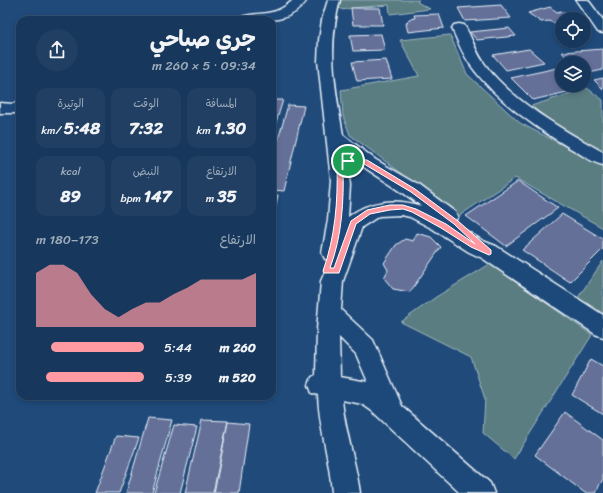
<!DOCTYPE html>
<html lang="ar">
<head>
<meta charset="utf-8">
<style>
	:root { --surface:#17385c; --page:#203f62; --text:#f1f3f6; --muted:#9eacbb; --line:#365272; --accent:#ff9aa2 }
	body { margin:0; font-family:Sriracha,"Playpen Sans Arabic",sans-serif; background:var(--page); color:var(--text); direction:rtl; height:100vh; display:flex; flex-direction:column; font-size:15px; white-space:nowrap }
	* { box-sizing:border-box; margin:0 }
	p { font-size:13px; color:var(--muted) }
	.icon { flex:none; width:22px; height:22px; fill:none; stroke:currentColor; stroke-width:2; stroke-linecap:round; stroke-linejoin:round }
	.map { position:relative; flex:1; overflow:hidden; direction:ltr }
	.panel { position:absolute; left:16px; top:16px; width:260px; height:384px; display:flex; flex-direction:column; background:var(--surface); border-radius:12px; box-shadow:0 2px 6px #0003,0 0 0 1px var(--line); direction:rtl }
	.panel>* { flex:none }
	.fabs { position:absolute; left:555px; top:12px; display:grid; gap:8px }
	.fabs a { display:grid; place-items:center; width:36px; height:36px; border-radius:50%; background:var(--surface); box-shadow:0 2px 6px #0003,0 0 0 1px var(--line); font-size:20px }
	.pin { position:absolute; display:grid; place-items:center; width:34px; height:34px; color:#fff; margin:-17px; border:2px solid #fff; border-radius:50%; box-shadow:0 1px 4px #0007 }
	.round { display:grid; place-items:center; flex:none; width:42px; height:42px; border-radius:21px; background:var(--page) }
	.headline { display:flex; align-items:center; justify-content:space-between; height:68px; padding:0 20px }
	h1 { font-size:22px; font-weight:700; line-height:30px }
	.metrics { display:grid; grid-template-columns:repeat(3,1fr); gap:6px; height:68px; padding:4px 20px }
	.metrics div { display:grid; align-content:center; border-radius:10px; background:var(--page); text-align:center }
	.metrics b { font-size:17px; font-weight:700 }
	.metrics small { font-size:11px; font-weight:400 }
	.metrics p { font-size:11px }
	.chart { height:112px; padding:8px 20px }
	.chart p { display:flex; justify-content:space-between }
	.chart svg { width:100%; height:72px; margin-top:4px; fill:var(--accent); opacity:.7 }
	ul { padding:0 20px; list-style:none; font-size:13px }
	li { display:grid; grid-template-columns:64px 48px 1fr; align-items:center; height:30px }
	li i { height:10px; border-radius:5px; background:var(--accent) }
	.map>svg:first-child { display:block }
</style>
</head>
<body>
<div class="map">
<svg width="603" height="493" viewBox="0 0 603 493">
	<rect width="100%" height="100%" fill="#1f4a7a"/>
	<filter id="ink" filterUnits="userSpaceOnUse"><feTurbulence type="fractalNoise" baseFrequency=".025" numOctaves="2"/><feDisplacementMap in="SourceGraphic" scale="8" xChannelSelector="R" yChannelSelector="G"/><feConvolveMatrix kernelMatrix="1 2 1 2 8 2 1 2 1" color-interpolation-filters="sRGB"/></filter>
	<g filter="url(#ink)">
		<path fill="#5a7d82" stroke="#a1b7bd" d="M340,0h79l-2,2 13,7 -40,5 -1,-9 -38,3 -8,2 -6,-3z
			M450,35l17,39 53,49 83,43v62l-88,-50 -56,38 -109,-81 -7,-19 -2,-26 78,-14 -19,-36z
			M587,88l16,12v53l-29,-15 -43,-32z
			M603,261v54l-26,-16z
			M490,264l102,71 -78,124 -31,-26 2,-34 -14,-42 -70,-35 35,-25z"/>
		<path fill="#656f99" stroke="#e8f1f8" d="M501,5l10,13 -46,3 -7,-13z
			M550,7l7,5 4,-1 8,3 -1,1 5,1 2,3h-13v3l-9,1 -4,-2 -8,1 -13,-9z
			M351,8h29l3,17h-30z
			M439,14l5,14 -36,4 -2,-8 3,-5 6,-1 -1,-3z
			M509,28l7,8 -39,4 -7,-8z
			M381,34l4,16 -32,1 -3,-16z
			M529,49l15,13 -38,8 -13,-15z
			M603,49v21l-19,4v-11h-13l-9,-11z
			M386,60l6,19 -35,2 -5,-19z
			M557,68l5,5v12h13l5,4 -47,11 -22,-22z
			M603,78v11l-9,-9z
			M272,100h11l-11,35z
			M288,105l16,1 -20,85 -12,-1v-29z
			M518,181l40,27 -52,38 -40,-30z
			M272,195h6l-6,31z
			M562,214l41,25v10l-33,33 -48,-32z
			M417,233l14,4 10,10 -31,45 -17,-3 -9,-11 4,-8 -4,-7 12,-18 9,-6 8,2z
			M591,359l12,7v48l-31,-19z
			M565,412l38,28v39l-8,14h-10l-50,-38z
			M148,418l24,2 -20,73h-26z
			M202,420l26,1 -15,72h-28z
			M228,422l21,2 -10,69h-25z
			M174,425l23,2 -17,66h-26z
			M116,436l23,2 -20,55h-24z"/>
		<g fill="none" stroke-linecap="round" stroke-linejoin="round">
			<g stroke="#e8f1f8" stroke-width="3">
				<path id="minor" d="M293,0h14c-17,25 -43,20 -69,20l2,-3c23,-6 33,1 53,-17z
					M328,0h12c-13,48 -5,87 3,135l33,25 43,25 36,27 3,5 -5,6 30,18 13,5 107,69v22l-8,-3 -113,-76 -13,-6 -36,-23 -23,-12 -9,-2 -22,1 -17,11 -19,54 -2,29 32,30 29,66 88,77 4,10h-34l-88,-82 -10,-7 -20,-4c3,32 14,62 18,93h-28c-2,-33 -13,-65 -14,-98l-6,-2 -3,-8 3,-8 4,-2 1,-45 4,-49 9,-21 -5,-1 -3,-6 6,-33 3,-40 -13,-119 1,-21 3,-20zM346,154c24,19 51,33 75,52 -25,-8 -52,-6 -73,11l2,-31zM339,337l17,17 12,28 -28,-5z
					M576,0h12l15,20v13l-5,-1z
					M459,24l5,1c8,12 11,26 20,38 26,37 80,68 119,89v13c-12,-3 -22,-11 -33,-17 -34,-20 -70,-45 -95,-77 -10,-12 -17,-28 -23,-43l2,-3z
					M20,101v12h-20v-10l13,1z"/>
			</g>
			<use href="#minor" fill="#1f4a7a" fill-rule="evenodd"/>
		</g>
	</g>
	<path fill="#ff9aa2" stroke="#fff" fill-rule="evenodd" d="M348,159l19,1 48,29 43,32 33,29v4l-2,1 -18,-8 -30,-19 -29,-16 -9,-3 -13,1 -20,4 -14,10 -17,49h-15l-1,-2c12,-34 15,-69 14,-105zM349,163l15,1 47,28 43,32 21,20 -29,-20 -30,-15 -13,-4h-13l-23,5 -16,11 -17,47h-4c12,-32 14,-67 13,-101z"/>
</svg>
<div class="fabs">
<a><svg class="icon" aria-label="locate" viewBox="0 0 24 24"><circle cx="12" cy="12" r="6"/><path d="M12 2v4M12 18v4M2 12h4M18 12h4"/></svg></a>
<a><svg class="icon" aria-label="layers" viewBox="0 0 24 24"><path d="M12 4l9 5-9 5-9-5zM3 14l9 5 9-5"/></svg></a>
</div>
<div class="pin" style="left:348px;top:161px;background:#1e9e55"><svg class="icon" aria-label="arrive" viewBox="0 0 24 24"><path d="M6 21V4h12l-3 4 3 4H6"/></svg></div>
<section class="panel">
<div class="headline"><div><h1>جري صباحي</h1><p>09:34 · 5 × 260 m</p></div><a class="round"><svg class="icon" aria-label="share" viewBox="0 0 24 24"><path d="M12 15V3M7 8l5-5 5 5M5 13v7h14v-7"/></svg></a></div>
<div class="metrics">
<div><p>المسافة</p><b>1.30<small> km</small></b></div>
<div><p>الوقت</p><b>7:32</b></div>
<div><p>الوتيرة</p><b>5:48<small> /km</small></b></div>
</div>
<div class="metrics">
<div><p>الارتفاع</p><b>35<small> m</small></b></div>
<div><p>النبض</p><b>147<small> bpm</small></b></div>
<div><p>kcal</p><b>89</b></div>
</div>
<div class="chart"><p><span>الارتفاع</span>173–180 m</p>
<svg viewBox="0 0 160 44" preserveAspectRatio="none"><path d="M0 44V11L10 6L20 6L30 11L40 24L50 33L60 38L70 33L80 29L90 29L100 24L110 20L120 15L130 15L140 15L150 15L160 11V44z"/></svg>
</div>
<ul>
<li><b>260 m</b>5:44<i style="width:86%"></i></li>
<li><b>520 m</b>5:39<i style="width:91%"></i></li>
</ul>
</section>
</div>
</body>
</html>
